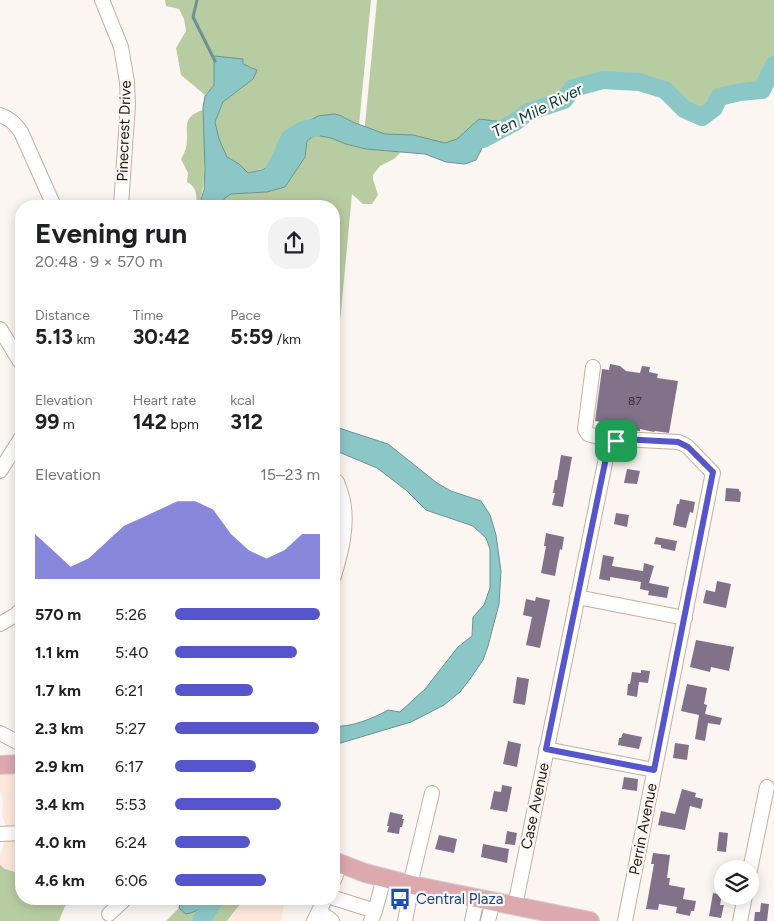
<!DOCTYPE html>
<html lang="en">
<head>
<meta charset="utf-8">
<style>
	:root { --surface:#fff; --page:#f2f2f2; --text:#202124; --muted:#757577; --accent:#5655cc }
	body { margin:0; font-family:Figtree,sans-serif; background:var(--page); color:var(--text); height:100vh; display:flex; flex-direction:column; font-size:19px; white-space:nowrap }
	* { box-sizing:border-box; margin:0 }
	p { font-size:16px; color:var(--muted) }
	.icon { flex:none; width:28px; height:28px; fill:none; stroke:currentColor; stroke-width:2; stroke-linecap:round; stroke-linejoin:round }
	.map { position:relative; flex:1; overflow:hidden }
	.details { position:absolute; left:15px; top:200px; width:325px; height:705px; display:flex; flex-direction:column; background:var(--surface); border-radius:20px; box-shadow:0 2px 12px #0003 }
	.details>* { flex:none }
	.tools { position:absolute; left:714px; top:860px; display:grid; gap:10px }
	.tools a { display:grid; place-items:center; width:45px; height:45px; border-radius:50%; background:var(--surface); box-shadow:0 2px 12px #0003; font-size:25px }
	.pin { position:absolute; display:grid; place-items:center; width:42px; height:42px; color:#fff; margin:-21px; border-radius:10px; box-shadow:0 2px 8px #0006 }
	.round { display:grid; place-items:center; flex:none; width:52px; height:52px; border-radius:20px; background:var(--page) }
	.summary { display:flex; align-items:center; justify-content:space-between; height:85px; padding:0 20px }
	h1 { font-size:28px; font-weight:700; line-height:38px }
	.stats { display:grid; grid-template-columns:repeat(3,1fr); gap:8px; height:85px; padding:5px 20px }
	.stats div { display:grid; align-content:center }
	.stats b { font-size:21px; font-weight:700 }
	.stats small { font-size:14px; font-weight:400 }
	.stats p { font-size:14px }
	.chart { height:140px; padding:10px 20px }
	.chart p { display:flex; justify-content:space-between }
	.chart svg { width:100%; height:90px; margin-top:5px; fill:var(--accent); opacity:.7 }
	ul { padding:0 20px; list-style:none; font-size:16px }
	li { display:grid; grid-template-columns:80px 60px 1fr; align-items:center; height:38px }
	li i { height:12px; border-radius:6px; background:var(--accent) }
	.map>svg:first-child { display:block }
</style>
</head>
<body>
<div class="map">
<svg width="774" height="921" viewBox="0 0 774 921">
	<rect width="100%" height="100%" fill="#fcf6f3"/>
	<path fill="#fee8db" d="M21,769v105l-16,-5 -5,-4v-7l7,-30 -5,-12 1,-11 -1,-10 -2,-4v-21z
		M242,899h42l-2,22h-55l6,-6z"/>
	<path fill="#b8cca2" d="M165,0h206l-12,125 -20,-10 -5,-1 -34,12 -18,29 -11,11 -23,7 -9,-9 -12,-6 -8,-19 -4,-17 8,-20 30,-23 1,-11 -11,-4 -29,21 -9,10 -24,-20 -5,-27 10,-17 -2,-12 -5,-10 -13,-3z
		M377,0h397v65l-12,25 -22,2 -21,5 -5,11 -12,9 -18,-8 -19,-19 -26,-8 -36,-2 -30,8 -9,12 -36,12 -13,10 -22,13 -24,11 -105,-11z
		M203,110c1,33 5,64 -4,96h-3c1,-10 1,-19 -9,-24l1,-9 -7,-14c2,-3 4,-8 5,-11 4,-19 -7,-30 17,-38z
		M315,135l16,3 15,6 20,5 35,3 -7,7 -14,7 -7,9v4l5,16 -6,9h-9l-11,-10 -18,192v-180h-114l5,-8 6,-4 36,-2 38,-35 2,-16z
		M0,865l5,4 16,5v25h53l-9,7 -6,15h-59z
		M213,899h31l-17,22h-61l13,-13 7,6c11,-2 19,-8 27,-15z"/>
	<path fill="#8bc7c7" stroke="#6c9391" d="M214,56l29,3v5l14,6 -4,9 -30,23 -8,20 4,17 8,18 12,7 9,9 13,-3 10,-4 11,-11 18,-29 18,-10 16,-2 5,1 16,8 30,11 28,1 32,8 12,-4 22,-20 24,3 1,5 -4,12 -17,7 -7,14 -11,4 -19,-2 -21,-8 -59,-5 -20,-5 -15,-6 -16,-3 -8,6 -2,16 -20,30 -18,5 -36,2 -6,4 -5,8h-21l5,-16 1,-21 -2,-62 2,-11 9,-11z
		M334,425l8,4 46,15 49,39 14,8 30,10 9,14 6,20 5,36 -2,33 -11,42 -5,14 -13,19 -10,13 -16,13 -33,17 -77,23v-19c16,2 40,-8 54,-16l12,2 25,-23 33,-42 14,-11 1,-19 11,-12 6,-17v-39l-4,-11 -13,-12 -47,-16 -20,-20 -29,-22 -43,-18z
		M185,899h28c-8,7 -16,13 -27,15l-7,-6 1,-5z"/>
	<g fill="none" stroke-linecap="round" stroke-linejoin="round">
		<path stroke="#6c9391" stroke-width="3" d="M197,0l-4,17 22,44"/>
		<path stroke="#8bc7c7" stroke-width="18" d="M483,139l32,-17 13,-10 36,-12 9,-12 30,-8 36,2 26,8 19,19 18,8 12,-9 5,-11 21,-5 22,-2 12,-25
			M273,172l7,-12 9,-21 16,-10 10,-1
			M201,921l14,-22"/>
	</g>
	<path fill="#817289" d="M610,364l10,2 6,5 14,2 2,-7 8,1 -1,5 9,2 -1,4 21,3 -9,52 -14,-2 -1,1 -14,-3v2l-17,-1 1,-4 -29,-5 7,-52 7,1z
		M561,455l11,2 -9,50 -11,-2 3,-12h-2l2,-13h2z
		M627,469l13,2 -3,13 -13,-1z
		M726,488l13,1v2l2,1 -1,10 -15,-1z
		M680,499l15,3 -2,11 -3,-1 -4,16 -13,-3 4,-21h2z
		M616,513l13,2 -2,12 -13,-3z
		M546,533l18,4 -2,13 -2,-1 -5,27 -14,-3 5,-27h-2z
		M656,537l21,4 -2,10 -14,-3v-3l-7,-1z
		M603,555l11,2 -2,9 31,5 1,-8 10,3 -5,17 20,4 -2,11 -19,-3 1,-4 -9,-2 1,-7 -31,-5v4l-11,-2z
		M717,581l14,3 -5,24 -23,-5 3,-13 9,2z
		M536,597l14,3 -10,48 -14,-3 6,-28 -9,-2 3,-16 9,2z
		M696,640l38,7 -5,24 -18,-4 -1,5 -20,-5z
		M641,670l9,1 -2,12 -9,-1 -2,15 -10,-2 1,-11h2l2,-12 9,1z
		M517,677l12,2 -4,26 -12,-2z
		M687,684l20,4 -3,16 3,1 -2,9 17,4 -2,7 -12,-2 -3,18 -10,-2 4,-24 -18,-4z
		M623,733l19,4 -3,12 -21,-4 1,-7h2z
		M508,741l13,3 -4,23 -14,-3z
		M675,743l14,2 -2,15 -14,-2z
		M624,777l14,2 -1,12 -15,-2z
		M502,785l10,2 -5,25 -17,-3 4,-18 7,1z
		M682,789l14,4 -1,4 8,2 -2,10 -11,-3 -5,24 -27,-5 3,-14 14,3z
		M390,812l13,3 -1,4h2l-2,8h-2l-1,7 -12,-2 2,-6h-2z
		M507,831l10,2 -2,12 -10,-1z
		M719,832l9,1 -2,19 -9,-1z
		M439,835l18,4 -3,14 -19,-4z
		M483,844l26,5 -2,14 -26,-6z
		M653,853l17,2 -3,23h3l-1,7 16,3 -2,11 13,2 -2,10h-3l-1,5 -14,-3 1,-6 -18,-3 -1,6 -12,-1 8,-45h-3z
		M713,893l9,2 -2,10h4l-3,13 -12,-2z
		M761,903l8,1 -2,17h-13l1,-9h5z"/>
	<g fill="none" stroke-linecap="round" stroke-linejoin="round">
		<g stroke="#c9ad9e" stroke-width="16">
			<path id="minor" d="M102,0l19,47 6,35 1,22 -7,102
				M0,115c10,4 15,8 21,17l33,74
				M0,329l21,34
				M593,367l-8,62 3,5 3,1 25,6
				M0,471l21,-33
				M334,481l3,1c2,6 5,13 6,19 5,25 -2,52 -9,75
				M577,597l108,21
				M0,624l14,-8 7,-6
				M0,733l21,11
				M546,749l108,21
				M0,834l21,-1
				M750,870l17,-83
				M334,880l6,-16
				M410,885l22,-92
				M334,898l41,13
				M515,906l92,-453c3,-8 7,-12 15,-14l56,3 5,2 5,3 25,26 -1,4 -87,444
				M319,911l13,10
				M109,914l16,-15
				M314,921l11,-22
				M371,921l4,-10 9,-33
				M405,921l7,-36
				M472,921l5,-23
				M488,921l5,-20
				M740,921l5,-25"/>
		</g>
		<g stroke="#d3d1d0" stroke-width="20">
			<path id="major" d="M0,765l21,-1
				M334,861l31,12 47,12 178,36"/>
		</g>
		<use href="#minor" stroke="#fff" stroke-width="14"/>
		<use href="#major" stroke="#dca9af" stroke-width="18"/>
	</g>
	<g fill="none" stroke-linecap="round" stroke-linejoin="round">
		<g stroke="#fff" stroke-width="10">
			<path id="route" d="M622,439l56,3 10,5 25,25 -59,298 -108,-21 61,-296c3,-8 7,-11 15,-14z"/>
		</g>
		<use href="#route" stroke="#5655cc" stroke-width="6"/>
	</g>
	<defs>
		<g id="bus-bare" transform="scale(1.725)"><path d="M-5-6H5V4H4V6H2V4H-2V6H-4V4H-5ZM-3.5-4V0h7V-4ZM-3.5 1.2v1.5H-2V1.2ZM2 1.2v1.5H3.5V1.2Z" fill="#1a4fb4" stroke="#fcf6f3" stroke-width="2.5" paint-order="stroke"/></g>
	</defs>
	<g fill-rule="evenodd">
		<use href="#bus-bare" x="400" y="899"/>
	</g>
	<g text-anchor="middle" stroke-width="4.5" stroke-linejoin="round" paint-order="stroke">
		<g font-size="12" fill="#3b3031">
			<text x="635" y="405">87</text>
		</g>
		<g font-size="15" fill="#241a14" stroke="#fcf6f3">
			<text transform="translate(124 131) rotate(-88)" y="5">Pinecrest Drive</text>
			<text transform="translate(535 806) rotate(-78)" y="5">Case Avenue</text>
			<text transform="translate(643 829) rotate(-79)" y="5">Perrin Avenue</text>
		</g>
		<g font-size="15" fill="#164399" stroke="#fcf6f3" text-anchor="start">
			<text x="416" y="904">Central Plaza</text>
		</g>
		<g font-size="16" font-style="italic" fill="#023e3e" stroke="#fcf6f3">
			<text transform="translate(537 110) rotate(-27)" y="6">Ten Mile River</text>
		</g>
	</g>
</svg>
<div class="tools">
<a><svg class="icon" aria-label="layers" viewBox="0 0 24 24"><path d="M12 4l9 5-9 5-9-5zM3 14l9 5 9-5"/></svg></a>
</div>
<div class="pin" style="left:616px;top:441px;background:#1e9e55"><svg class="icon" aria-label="arrive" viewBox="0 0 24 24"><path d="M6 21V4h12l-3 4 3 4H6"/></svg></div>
<section class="details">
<div class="summary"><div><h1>Evening run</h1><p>20:48 · 9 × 570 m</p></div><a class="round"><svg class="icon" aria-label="share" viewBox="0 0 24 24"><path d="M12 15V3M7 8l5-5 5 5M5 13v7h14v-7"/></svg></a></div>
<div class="stats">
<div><p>Distance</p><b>5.13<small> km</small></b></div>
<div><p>Time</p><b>30:42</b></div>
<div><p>Pace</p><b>5:59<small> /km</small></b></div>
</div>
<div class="stats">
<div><p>Elevation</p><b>99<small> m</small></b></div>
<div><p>Heart rate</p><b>142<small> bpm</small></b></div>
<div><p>kcal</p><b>312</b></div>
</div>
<div class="chart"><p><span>Elevation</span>15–23 m</p>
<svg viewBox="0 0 160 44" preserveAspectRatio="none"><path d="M0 44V22L10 30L20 38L30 34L40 26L50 18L60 14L70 10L80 6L90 6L100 10L110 22L120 30L130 34L140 30L150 22L160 22V44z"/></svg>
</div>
<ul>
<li><b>570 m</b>5:26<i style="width:100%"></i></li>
<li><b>1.1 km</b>5:40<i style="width:84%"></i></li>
<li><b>1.7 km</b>6:21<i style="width:54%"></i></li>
<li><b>2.3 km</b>5:27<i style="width:99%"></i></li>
<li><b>2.9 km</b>6:17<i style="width:56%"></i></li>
<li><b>3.4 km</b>5:53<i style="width:73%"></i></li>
<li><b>4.0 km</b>6:24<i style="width:52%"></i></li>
<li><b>4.6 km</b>6:06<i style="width:63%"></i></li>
</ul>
</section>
</div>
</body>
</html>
